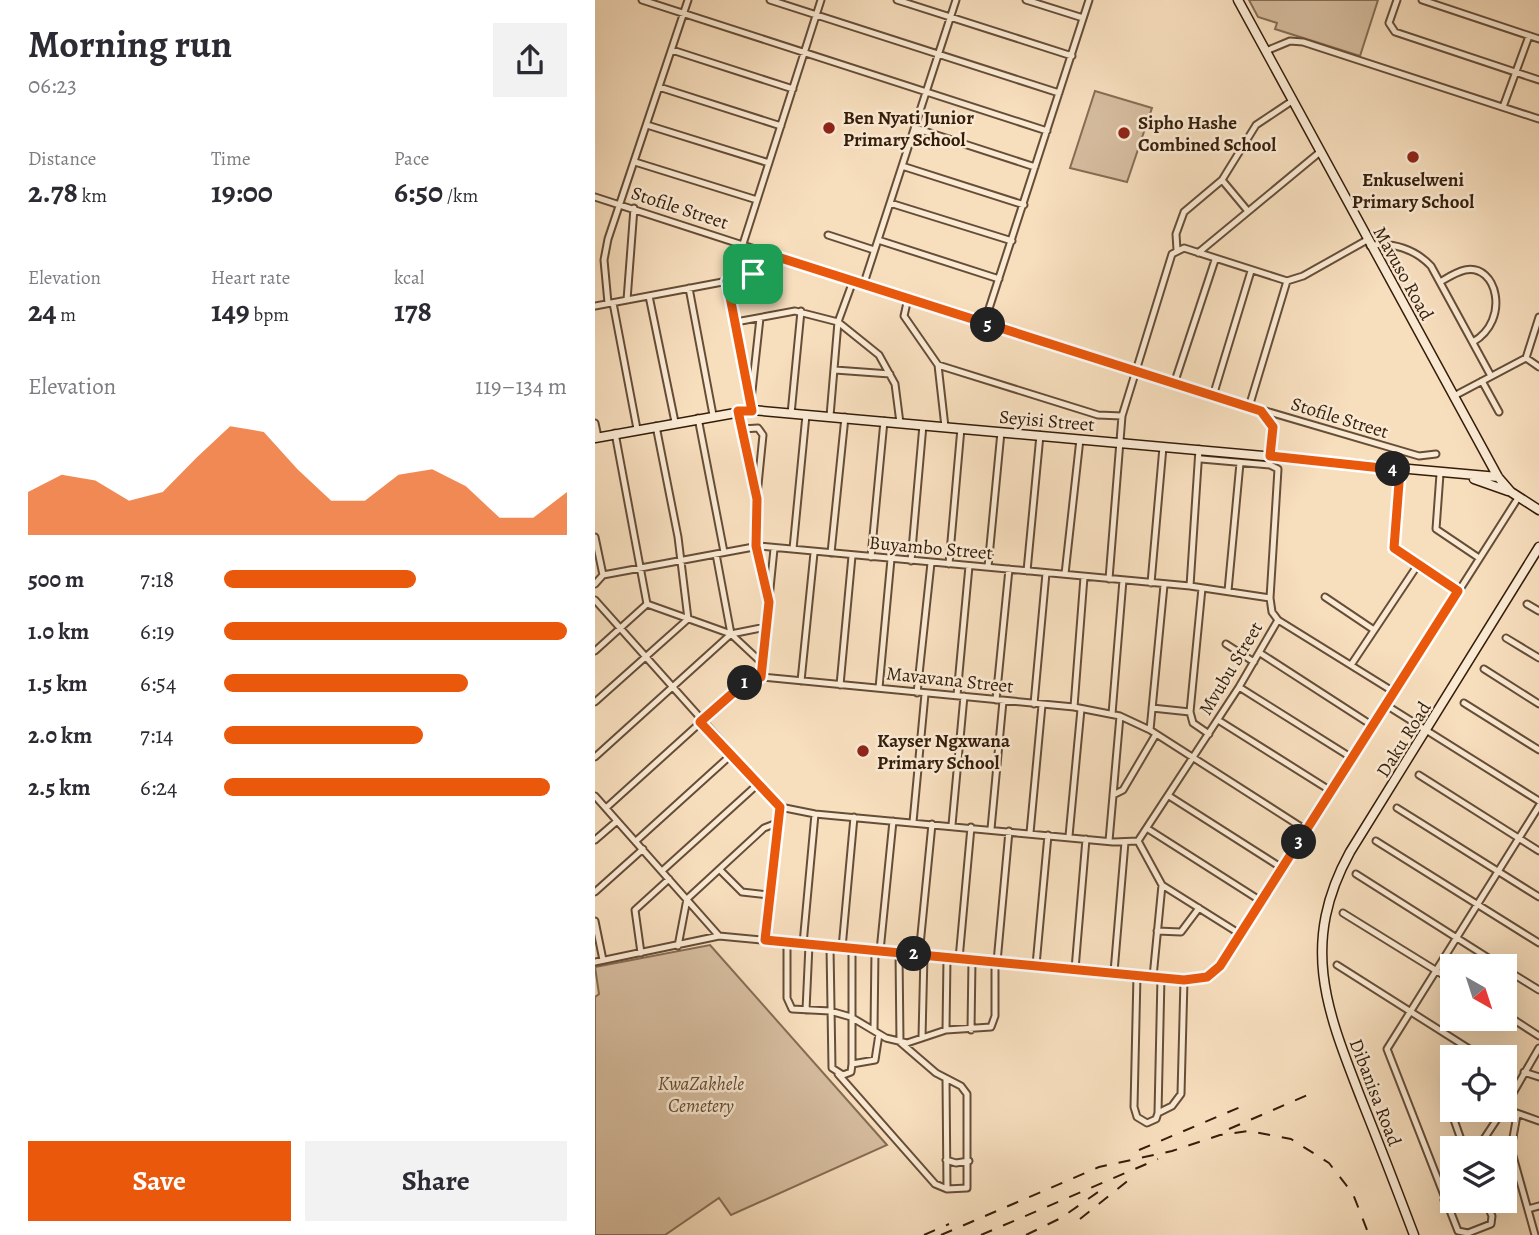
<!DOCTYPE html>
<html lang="en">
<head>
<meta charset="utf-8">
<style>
	:root { --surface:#fff; --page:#f2f2f3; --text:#2b2b33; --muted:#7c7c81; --accent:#ea580c }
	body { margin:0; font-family:Alegreya,serif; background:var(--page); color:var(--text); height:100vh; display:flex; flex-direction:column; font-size:26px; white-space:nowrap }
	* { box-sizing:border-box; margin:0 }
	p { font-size:23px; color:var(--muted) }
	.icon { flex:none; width:38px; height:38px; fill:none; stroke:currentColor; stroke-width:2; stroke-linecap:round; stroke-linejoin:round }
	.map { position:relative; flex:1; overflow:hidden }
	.panel { display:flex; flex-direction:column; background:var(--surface); width:595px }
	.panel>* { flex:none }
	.needle { width:46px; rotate:141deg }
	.controls { position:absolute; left:845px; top:954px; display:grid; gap:14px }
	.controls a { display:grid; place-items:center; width:77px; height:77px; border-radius:0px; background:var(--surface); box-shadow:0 7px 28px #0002; font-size:35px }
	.pin { position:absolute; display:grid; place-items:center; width:60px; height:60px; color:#fff; margin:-30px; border-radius:14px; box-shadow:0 4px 10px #0006 }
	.km { position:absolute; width:35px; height:35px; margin:-18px; border-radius:50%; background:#222; color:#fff; font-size:19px; line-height:35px; text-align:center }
	.round { display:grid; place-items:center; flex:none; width:74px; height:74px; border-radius:0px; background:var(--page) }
	.headline { display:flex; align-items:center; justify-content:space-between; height:119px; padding:0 28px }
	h1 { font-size:38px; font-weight:600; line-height:52px }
	.metrics { display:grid; grid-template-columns:repeat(3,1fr); gap:10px; height:119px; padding:7px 28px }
	.metrics div { display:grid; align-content:center }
	.metrics b { font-size:30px; font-weight:600 }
	.metrics small { font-size:19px; font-weight:400 }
	.metrics p { font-size:19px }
	.chart { height:196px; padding:14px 28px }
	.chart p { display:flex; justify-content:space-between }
	.chart svg { width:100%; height:126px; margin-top:7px; fill:var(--accent); opacity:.7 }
	.button { display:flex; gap:14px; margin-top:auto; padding:14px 28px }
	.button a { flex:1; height:80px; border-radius:0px; background:var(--accent); color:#fff; font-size:28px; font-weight:600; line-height:80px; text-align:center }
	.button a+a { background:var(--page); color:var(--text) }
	ul { padding:0 28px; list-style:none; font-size:23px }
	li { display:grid; grid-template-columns:112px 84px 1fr; align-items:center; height:52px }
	li i { height:18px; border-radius:9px; background:var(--accent) }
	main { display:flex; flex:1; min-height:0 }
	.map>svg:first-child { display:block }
</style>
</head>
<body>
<main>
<section class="panel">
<div class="headline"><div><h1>Morning run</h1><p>06:23</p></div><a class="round"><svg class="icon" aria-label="share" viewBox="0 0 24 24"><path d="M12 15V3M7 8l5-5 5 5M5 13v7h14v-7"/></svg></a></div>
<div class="metrics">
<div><p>Distance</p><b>2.78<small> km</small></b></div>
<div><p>Time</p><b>19:00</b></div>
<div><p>Pace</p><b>6:50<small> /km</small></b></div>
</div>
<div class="metrics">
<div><p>Elevation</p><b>24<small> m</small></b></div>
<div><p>Heart rate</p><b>149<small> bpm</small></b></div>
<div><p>kcal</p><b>178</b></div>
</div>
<div class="chart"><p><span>Elevation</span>119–134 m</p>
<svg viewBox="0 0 160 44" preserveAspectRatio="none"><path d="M0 44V29L10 23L20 25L30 32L40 29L50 17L60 6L70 8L80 21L90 32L100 32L110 23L120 21L130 27L140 38L150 38L160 29V44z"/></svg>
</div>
<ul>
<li><b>500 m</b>7:18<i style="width:56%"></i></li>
<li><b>1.0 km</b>6:19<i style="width:100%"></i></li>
<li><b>1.5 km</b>6:54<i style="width:71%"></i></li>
<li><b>2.0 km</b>7:14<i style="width:58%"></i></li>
<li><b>2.5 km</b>6:24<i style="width:95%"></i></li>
</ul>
<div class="button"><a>Save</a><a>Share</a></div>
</section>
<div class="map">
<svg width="944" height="1235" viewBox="0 0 944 1235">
	<rect width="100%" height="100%" fill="#f7debd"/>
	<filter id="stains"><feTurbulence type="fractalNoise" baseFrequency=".00286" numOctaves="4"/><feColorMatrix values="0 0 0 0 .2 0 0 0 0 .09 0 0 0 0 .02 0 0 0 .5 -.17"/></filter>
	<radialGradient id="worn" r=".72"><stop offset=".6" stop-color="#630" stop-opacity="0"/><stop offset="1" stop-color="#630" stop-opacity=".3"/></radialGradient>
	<path fill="#d6bd9f" stroke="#866d54" stroke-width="2" d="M654,0h129l-18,56 -85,-27 2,-6 -19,-6z
		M500,91l57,17 -25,74 -57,-14z
		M115,945l177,200 -156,70 -12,-17 -54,37h-70v-238l4,-3 -4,-27z"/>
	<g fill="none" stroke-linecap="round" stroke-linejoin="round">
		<g stroke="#664d37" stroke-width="9">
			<path id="street" d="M47,0l405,131
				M175,0l289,93
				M302,0l175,56
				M431,0l57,18
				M802,0l-8,23 6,9 144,48
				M827,0l117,39
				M77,50l121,39
				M671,51l24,-10 13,1 236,77
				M64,87l122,39
				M908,107l26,-71
				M52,125l122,38
				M320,128l120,39
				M40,162l122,38
				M307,166l122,39
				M627,180l25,30
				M0,197l538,175 286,84 17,-2
				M295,203l122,38
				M233,235l46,15
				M283,240l121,39
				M148,244l78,-244
				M775,246c22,-5 46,4 61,20l60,110
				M582,250l-1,-16 8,-22 38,-32 34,-55 36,-24
				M603,253l122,-101
				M132,281l25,129
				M845,282c7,-4 16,-10 25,-12 32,-7 46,50 8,72
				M269,283l92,-283
				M94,288l24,127
				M54,296l26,126
				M313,298l-4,18 34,49 7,62
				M32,300l7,-92
				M13,303l-4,-43 4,-21 80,-239
				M18,303l24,126
				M0,306l154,-29 10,-9 6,-15
				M944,317l-13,41 13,9
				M141,322l59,-11 43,11 41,33 16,29 5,39
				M389,324l105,-324
				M343,365l160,50 24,1
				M240,370l55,4
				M887,381l17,31
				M579,384l41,-124
				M618,396l38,-125
				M859,396l72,-38
				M156,400l9,-82
				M654,407l38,-126
				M143,411l19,88 -1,47 13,56
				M196,414l10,-103
				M235,416l8,-94 15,-41
				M103,418l26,134
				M0,423l3,14
				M147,429l16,-1 5,7 -6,60
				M20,433l32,171
				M606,459l69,6
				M805,470l-7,75 4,7 20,14
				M845,474l-4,55 43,29
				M0,537l8,38
				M198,549l13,-134
				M236,553l14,-136
				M276,557l13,-136
				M316,561l12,-136
				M354,564l12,-136
				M393,567l13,-135
				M432,571l13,-136
				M470,574l15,-135
				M514,579l13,-163 50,-162 12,-6 103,33 16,-5 64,-36
				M556,583l12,-136
				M0,584l8,-9 156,-29 431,40 80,12
				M595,586l9,-137
				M633,591l12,-128
				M730,597l49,33
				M0,600l185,207 35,7 298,28 25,-1
				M52,604l84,30 32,30
				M932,604l12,7
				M683,620l116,72
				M136,634l35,-7
				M911,638l33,20
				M631,644l28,18
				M0,651l52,-47
				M665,653l113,73
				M756,665l66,-99 41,25
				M889,669l55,35
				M166,677l13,-128
				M206,681l13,-128
				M245,685l12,-129
				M644,687l113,71
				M284,688l12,-129
				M322,693l14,-130
				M362,695l12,-129
				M401,700l13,-131
				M0,702l93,-83 -10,-82 -22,-111
				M869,703l75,47
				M439,704l12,-131
				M791,705l153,96
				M479,707l10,-130
				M557,708l38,4 12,-124
				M595,712l3,11 16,11
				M517,714l11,-134
				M623,720l113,71
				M555,730l14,-145
				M0,757l136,-123 -15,-80
				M824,775l120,76
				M518,795l10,-5 33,-56
				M0,796l124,140
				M574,796l113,72
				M11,808l136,-123 19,-8 313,30 46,9 30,14 156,100
				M802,808l142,89
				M318,822l12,-128
				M357,825l12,-129
				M396,829l12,-128
				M553,829l113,72
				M435,833l12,-128
				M474,836l12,-127
				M0,840l22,-19
				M41,841l95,-86
				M514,841l11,-125
				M543,841l101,-154 39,-67 -6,-8 -2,-14 8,-129 -8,-4 3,-38 -12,-16
				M543,841l24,44 -9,92
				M781,841l163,102
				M125,870l22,22 26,3
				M67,871l96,-87
				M761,874l145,92
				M567,885l78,49
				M0,892l48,-43
				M748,913l110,68
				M0,921l8,39
				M562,931l24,1 18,-24
				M169,940l16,-133
				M192,942v56l5,11 38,2 21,6 35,21 21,5 39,-13 45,-3 4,-11v-54
				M208,944l12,-130
				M83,946l9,-47 77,-71 13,-5
				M235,947l2,121 11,7 8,-3 1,-8v-115
				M247,948l12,-131
				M285,951l13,-130
				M46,953l-6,-43 34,-31
				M324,955l13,-131
				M364,959l12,-132
				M0,962l124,-26 465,44 24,-3 12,-11 298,-468
				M402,962l12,-131
				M441,965l12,-130
				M742,965l145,92
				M480,969l11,-130
				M910,969l34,21
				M519,972l11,-130
				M542,975l-3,132 3,10 10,6 9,-4 2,-6 3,-136
				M211,1010l3,-65
				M910,1014l34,22
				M279,1030l1,-79
				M351,1030l1,-72
				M376,1030l1,-70
				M327,1037l2,-82
				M257,1064l23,-4 4,-26
				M929,1072l15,5
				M243,1074l97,110 12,5 20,-1v-94l-6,-8 -25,-13 -36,-31 -1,-89
				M351,1079l1,110
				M910,1094l9,18 25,9
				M852,1100l17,48
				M910,1107l34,-59
				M563,1113l14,-7 9,-12 3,-114
				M922,1115l-6,34 24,86
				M883,1148l25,-38
				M351,1160l10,3 13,-2
				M849,1200l9,-13
				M890,1200l7,16 -1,8 -23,9 -10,-2 -71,-182 152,-243
				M933,1209l11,-3"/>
		</g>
		<g stroke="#351d0a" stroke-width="11">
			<path id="secondary" d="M643,0l260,477 13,15 28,18
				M0,438l157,-28 746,67
				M879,479l34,12
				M819,1235c-17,-45 -34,-89 -52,-134 -35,-90 -63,-156 -12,-249l189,-305"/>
		</g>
		<use href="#street" stroke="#faead4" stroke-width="5"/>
		<use href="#secondary" stroke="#faead4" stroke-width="8"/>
		<path stroke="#351d0a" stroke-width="2" stroke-dasharray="12 12" stroke-linecap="butt" d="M634,1129l81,-35
			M544,1150l106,-45
			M485,1219l55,-44
			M329,1235l25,-11
			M346,1235l158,-68 73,-16 48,-16 29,-4 42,8 38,24 24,31 16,41
			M386,1235l177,-76
			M431,1235l35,-17 37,-26"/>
	</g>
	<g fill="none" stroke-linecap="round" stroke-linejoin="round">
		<g stroke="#fff" stroke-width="14">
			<path id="route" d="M170,253l496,158 12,16 -3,29 130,14 -6,78 64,43 -238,375 -13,11 -23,3 -419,-40 15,-133 -80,-85 42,-37 19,-8 8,-75 -13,-56 1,-47 -19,-88h14l-25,-130c22,-4 30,-7 38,-28z"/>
		</g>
		<use href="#route" stroke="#ea580c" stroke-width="9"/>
	</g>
	<g fill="#8f2418" stroke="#faead4" stroke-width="2.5">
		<circle cx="234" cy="128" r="7"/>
		<circle cx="529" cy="133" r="7"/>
		<circle cx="818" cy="157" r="7"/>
		<circle cx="268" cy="751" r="7"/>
	</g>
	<g text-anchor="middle" stroke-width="5" stroke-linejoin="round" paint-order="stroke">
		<g font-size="19" font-weight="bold" fill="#351d0a" stroke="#faead4" text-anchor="start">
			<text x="248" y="124">Ben Nyati Junior<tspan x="248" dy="22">Primary School</tspan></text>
			<text x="543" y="129">Sipho Hashe<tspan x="543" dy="22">Combined School</tspan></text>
			<text x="818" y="186" text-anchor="middle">Enkuselweni<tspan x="818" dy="22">Primary School</tspan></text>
			<text x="282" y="747">Kayser Ngxwana<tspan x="282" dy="22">Primary School</tspan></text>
		</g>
		<g font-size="19" fill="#351d0a" stroke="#faead4">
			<text transform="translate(85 207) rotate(18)" y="7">Stofile Street</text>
			<text transform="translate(809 273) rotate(61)" y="7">Mavuso Road</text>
			<text transform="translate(745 417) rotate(17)" y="7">Stofile Street</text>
			<text transform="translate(452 420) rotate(5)" y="7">Seyisi Street</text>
			<text transform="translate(336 547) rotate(5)" y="7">Buyambo Street</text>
			<text transform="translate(635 668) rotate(-59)" y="7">Mvubu Street</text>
			<text transform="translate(355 679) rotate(6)" y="7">Mavavana Street</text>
			<text transform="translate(808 739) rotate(-58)" y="7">Daku Road</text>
			<text transform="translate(781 1092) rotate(69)" y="7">Dibanisa Road</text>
		</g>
		<g font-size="19" font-style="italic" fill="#654d37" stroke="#faead4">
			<text x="106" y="1090">KwaZakhele<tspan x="106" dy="22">Cemetery</tspan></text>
		</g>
	</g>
	<rect width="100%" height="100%" filter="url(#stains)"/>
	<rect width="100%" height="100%" fill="url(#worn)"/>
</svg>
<div class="controls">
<a><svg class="needle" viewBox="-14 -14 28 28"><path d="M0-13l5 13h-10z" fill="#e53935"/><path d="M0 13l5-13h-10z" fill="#7c7c81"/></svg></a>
<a><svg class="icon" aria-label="locate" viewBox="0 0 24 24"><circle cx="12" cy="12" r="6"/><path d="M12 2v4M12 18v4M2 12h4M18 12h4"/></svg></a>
<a><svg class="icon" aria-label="layers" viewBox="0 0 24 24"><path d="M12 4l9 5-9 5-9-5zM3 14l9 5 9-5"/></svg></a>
</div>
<div class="pin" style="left:158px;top:274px;background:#1e9e55"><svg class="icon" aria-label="arrive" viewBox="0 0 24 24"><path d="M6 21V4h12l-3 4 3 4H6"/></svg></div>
<b class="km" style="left:150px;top:683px">1</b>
<b class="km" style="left:319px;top:954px">2</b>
<b class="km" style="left:704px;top:842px">3</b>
<b class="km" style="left:798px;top:469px">4</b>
<b class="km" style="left:393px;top:325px">5</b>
</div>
</main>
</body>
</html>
